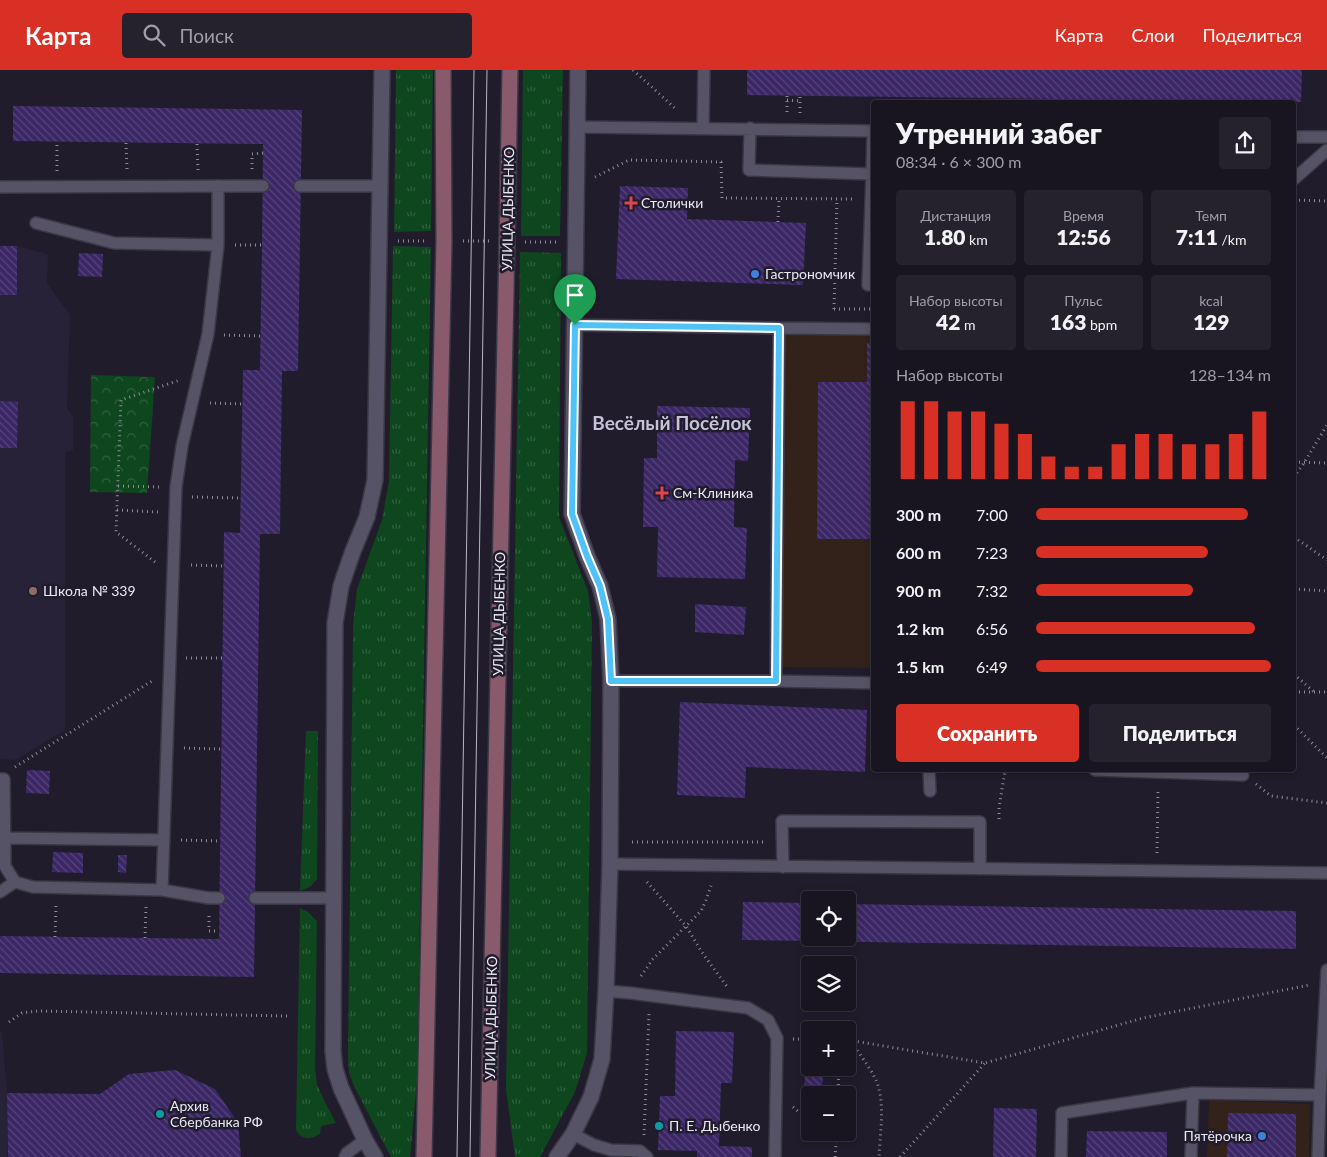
<!DOCTYPE html>
<html lang="ru">
<head>
<meta charset="utf-8">
<style>
	:root { --surface:#181521; --page:#25222e; --text:#f1f3f6; --muted:#9f9fa5; --line:#36343f; --accent:#d93025 }
	body { margin:0; font-family:Lato,sans-serif; background:var(--page); color:var(--text); height:100vh; display:flex; flex-direction:column; font-size:19px; white-space:nowrap }
	* { box-sizing:border-box; margin:0 }
	p { font-size:16px; color:var(--muted) }
	.icon { flex:none; width:28px; height:28px; fill:none; stroke:currentColor; stroke-width:2; stroke-linecap:round; stroke-linejoin:round }
	.map { position:relative; flex:1; overflow:hidden }
	.side { position:absolute; left:871px; top:30px; width:425px; height:672px; display:flex; flex-direction:column; background:var(--surface); border-radius:5px; box-shadow:0 2px 8px #0003,0 0 0 1px var(--line) }
	.side>* { flex:none }
	.controls { position:absolute; left:801px; top:821px; display:grid; gap:10px }
	.controls a { display:grid; place-items:center; width:55px; height:55px; border-radius:5px; background:var(--surface); box-shadow:0 2px 8px #0003,0 0 0 1px var(--line); font-size:25px }
	.pin { position:absolute; display:grid; place-items:center; width:42px; height:42px; color:#fff; margin:-51px -21px; border-radius:50% 50% 50% 0; rotate:-45deg; box-shadow:0 0 5px #0007 }
	.pin .icon { rotate:45deg }
	.round { display:grid; place-items:center; flex:none; width:52px; height:52px; border-radius:5px; background:var(--page) }
	.summary { display:flex; align-items:center; justify-content:space-between; height:85px; padding:0 25px }
	h1 { font-size:28px; font-weight:800; line-height:38px }
	.figures { display:grid; grid-template-columns:repeat(3,1fr); gap:8px; height:85px; padding:5px 25px }
	.figures div { display:grid; align-content:center; border-radius:5px; background:var(--page); text-align:center }
	.figures b { font-size:21px; font-weight:800 }
	.figures small { font-size:14px; font-weight:400 }
	.figures p { font-size:14px }
	.chart { height:140px; padding:10px 25px }
	.chart p { display:flex; justify-content:space-between }
	.chart svg { width:100%; height:90px; margin-top:5px; stroke:var(--accent); stroke-width:6 }
	.cta { display:flex; gap:10px; margin-top:auto; padding:10px 25px }
	.cta a { flex:1; height:58px; border-radius:5px; background:var(--accent); color:#fff; font-size:20px; font-weight:800; line-height:58px; text-align:center }
	.cta a+a { background:var(--page); color:var(--text) }
	ul { padding:0 25px; list-style:none; font-size:16px }
	li { display:grid; grid-template-columns:80px 60px 1fr; align-items:center; height:38px }
	li i { height:12px; border-radius:6px; background:var(--accent) }
	header { display:flex; align-items:center; gap:30px; box-sizing:border-box; height:70px; padding:0 25px; background:var(--accent); color:#fff }
	header strong { font-size:24px }
	nav { display:flex; gap:28px; margin-inline-start:auto; font-size:18px }
	.search { width:350px; height:45px; background:var(--page); display:flex; align-items:center; gap:12px; box-sizing:border-box; padding:0 18px; border-radius:5px; color:var(--muted); font-size:19px }
	.map>svg:first-child { display:block }
</style>
</head>
<body>
<header>
<strong>Карта</strong>
<div class="search"><svg class="icon" aria-label="search" viewBox="0 0 24 24"><circle cx="10" cy="10" r="6"/><path d="M15 15l6 6"/></svg>Поиск</div>
<nav><a>Карта</a><a>Слои</a><a>Поделиться</a></nav>
</header>
<div class="map">
<svg width="1327" height="1087" viewBox="0 0 1327 1087">
	<defs>
		<pattern id="grass-tufts" width="24" height="20" patternUnits="userSpaceOnUse" patternTransform="scale(1.25)"><rect width="24" height="20" fill="#0e461e"/><path d="M3 7l-1-3M5 7V3M7 7l1-3M15 17l-1-3M17 17v-4M19 17l1-3" fill="none" stroke="#31613f"/></pattern>
		<pattern id="park-crowns" width="20" height="18" patternUnits="userSpaceOnUse" patternTransform="scale(1.25)"><rect width="20" height="18" fill="#0e461e"/><path d="M2 6a3 3 0 1 1 6 0M12 15a3 3 0 1 1 6 0" fill="none" stroke="#31613f"/></pattern>
		<pattern id="building-back-hatch" width="6" height="6" patternUnits="userSpaceOnUse" patternTransform="scale(1.25)"><rect width="6" height="6" fill="#3b2666"/><path d="M-1 5l2 2M0 0l6 6M5-1l2 2" fill="none" stroke="#58467c"/></pattern>
	</defs>
	<rect width="100%" height="100%" fill="#201c2c"/>
	<path fill="#322219" d="M784,264l90,2v332l-93,-1z
		M1209,1030l101,4 -1,53h-102z"/>
	<path fill="#272238" d="M0,176h17l31,8 -1,29 23,32 -3,93 6,9v33l-8,3v277l-50,30 -15,-1z
		M0,961l2,1 5,61v64h-7z"/>
	<path fill="url(#grass-tufts)" d="M396,0h37l-2,161 -37,1z
		M523,0h40l-3,166h-39z
		M393,176l38,1 -14,834 -7,76h-19l-37,-71 -5,-13 -1,-16 5,-431 4,-37 25,-69 7,-39z
		M520,182l41,1 -2,264 29,74 4,31 -5,431 -12,39 -35,65h-25l-9,-68z
		M306,661h12l-1,148 -7,8 -10,4z
		M300,838l8,4 9,9 -2,147 2,17 7,15 12,23 -15,3 -1,8c-10,6 -18,6 -24,-4z"/>
	<path fill="url(#park-crowns)" d="M91,305l64,2 -8,116 -57,-1z"/>
	<path fill="url(#building-back-hatch)" d="M747,0h555l-1,32 -554,-7z
		M13,36l289,4 -4,261h-16l-2,163h-20l-6,443 -254,-4v-37l219,3 5,-407 16,1 3,-163h17l2,-125 1,-101 -250,-3z
		M620,116l68,2 -1,31 119,4 -3,62 -187,-6z
		M0,176h17v49h-17z
		M79,183l24,1 -1,23 -24,-1z
		M867,273h7v196h-57l1,-157h49z
		M0,331l18,1 -1,46h-17z
		M657,336l93,2 -2,53 -13,-1 -1,67 13,1 -2,51 -88,-2 1,-50h-15l1,-69h13z
		M695,534l51,3 -2,28 -49,-3z
		M680,632l187,8 -2,62 -119,-5 -1,31 -68,-3z
		M27,700l23,1 -1,23 -23,-1z
		M53,782l30,1v20l-31,-1z
		M118,785h9l-1,18 -8,-1z
		M743,832l67,1v35h38v-34l448,7v38l-554,-9z
		M676,961l58,1 -2,51h-11l-2,63 33,1v10h-55v-6l-39,-1 2,-54h15z
		M175,1000l40,19 23,34 3,34h-233l-1,-64 93,1 29,-20z
		M805,1002l18,2 -1,21 -18,-1z
		M994,1038l43,1 -1,48h-43z
		M1228,1043l68,1v43h-69z
		M1087,1061l80,1v25h-81z"/>
	<g fill="none" stroke-linecap="round" stroke-linejoin="round">
		<g stroke="#3b3845" stroke-width="14">
			<path id="service" d="M578,57l296,4
				M703,58l1,-58
				M750,58l-1,42 123,4 1,-44
				M1294,67h33
				M1294,109l33,-29
				M300,116h80
				M0,117l263,-1
				M36,153l78,20 104,2
				M868,215l4,-111
				M575,255l204,3 -3,353h-165
				M779,258l95,1
				M776,611l98,2
				M929,700l1,21
				M1095,700l148,5
				M0,709h4l1,87 10,16 18,5 129,3 47,8h10
				M4,768l160,2
				M610,794l717,9
				M783,797l-1,-46 198,1v47
				M162,820l14,-403 6,-41 26,-112 10,-89v-59
				M0,822l15,-10
				M255,828h79
				M606,921l24,2 118,15 20,12 9,18 -2,119
				M573,1064l21,11 17,5 29,1 7,6
				M345,1087l2,-4 18,-13
				M1061,1087l1,-44 131,-20
				M1191,1087l2,-64 127,2
				M1318,1087l2,-62 7,-125"/>
		</g>
		<g stroke="#3b3845" stroke-width="18">
			<path id="minor" d="M375,1087l-10,-17 -24,-52 -6,-19 -2,-18 2,-428 6,-37 12,-35 14,-34 8,-37 7,-410
				M557,1087l16,-23 18,-37 11,-38 4,-68 4,-127 1,-183 -3,-62 -8,-33 -13,-30 -15,-42 6,-444"/>
		</g>
		<g stroke="#3b3845" stroke-width="18">
			<path id="secondary" d="M424,1087l20,-916 -1,-171
				M488,1087l19,-916 3,-171"/>
		</g>
		<path stroke="#8e8b99" stroke-width="3" stroke-dasharray="1 4" stroke-linecap="butt" d="M633,0l44,40
			M787,30l13,1
			M1166,30v2
			M880,31l13,1
			M970,32v-4
			M983,32v-4
			M1063,32v-3
			M1076,32v-3
			M1153,32v-2
			M1245,32v-1
			M1258,32v-1
			M787,42v-16
			M800,43v-17
			M126,73l1,26
			M197,74l1,26
			M252,99v-15l11,-1
			M57,101v-29
			M595,107l34,-17 92,2 1,36 131,1
			M1294,130l33,1
			M778,152l1,-24
			M398,171h26
			M463,171h26
			M525,172h32
			M235,175h27
			M834,239h40
			M834,239l3,-110
			M224,265l37,1
			M210,333l32,1
			M1294,392l33,1
			M1294,407l10,-14 23,-38
			M118,416l42,1
			M192,427l49,1
			M117,440l42,2
			M1294,467l33,23
			M155,492l-39,-30 5,-132 59,-20
			M191,495l33,1
			M1294,519l33,2
			M186,588h37
			M1294,604l20,18
			M1294,622h33
			M1294,655l33,33
			M184,678l37,1
			M15,697l137,-86
			M1256,714l15,12 56,7
			M999,749v-11l6,-38
			M181,770l39,1
			M632,772h132
			M1157,783l1,-64
			M647,812l39,44 15,25 27,37
			M209,846v15h10
			M55,867l1,-32
			M145,868l1,-31
			M641,906l12,-17 48,-48 5,-11 6,-17
			M9,952l13,-9 16,-2 250,5
			M793,969h17
			M848,970l137,23 158,-45 166,-33
			M852,972c7,12 17,24 23,36 11,22 5,55 4,79
			M838,1025l1,-27
			M793,1037l17,14
			M825,1062l11,9
			M644,1065l5,-121
			M835,1087l2,-25
			M900,1087l85,-94"/>
		<use href="#service" stroke="#575366" stroke-width="11"/>
		<use href="#minor" stroke="#575366" stroke-width="15"/>
		<use href="#secondary" stroke="#885a6c" stroke-width="15"/>
		<path stroke="#b8b6c3" stroke-width="1" d="M457,1087l17,-1087
			M470,1087l17,-1087"/>
	</g>
	<g fill="none" stroke-linecap="round" stroke-linejoin="round">
		<g stroke="#fff" stroke-width="10">
			<path id="route" d="M575,255l204,3 -3,353h-165l-3,-62 -8,-33 -13,-30 -15,-42z"/>
		</g>
		<use href="#route" stroke="#4fc3f7" stroke-width="6"/>
	</g>
	<g fill="#e0444e" stroke="#201c2c" stroke-width="2">
		<path d="M628.5 125.5h5v5h5v5h-5v5h-5v-5h-5v-5h5z"/>
		<path d="M659.5 415.5h5v5h5v5h-5v5h-5v-5h-5v-5h5z"/>
	</g>
	<g fill="#3f7fe0" stroke="#201c2c" stroke-width="2">
		<circle cx="755" cy="204" r="5"/>
		<circle cx="1262" cy="1066" r="5"/>
	</g>
	<circle fill="#8d6e63" stroke="#201c2c" stroke-width="2" cx="33" cy="521" r="5"/>
	<g fill="#0f9aa8" stroke="#201c2c" stroke-width="2">
		<circle cx="160" cy="1044" r="5"/>
		<circle cx="659" cy="1056" r="5"/>
	</g>
	<g text-anchor="middle" stroke-width="5" stroke-linejoin="round" paint-order="stroke">
		<g font-size="14" fill="#eae8f4" stroke="#201c2c" text-anchor="start">
			<text x="641" y="138">Столички</text>
			<text x="765" y="209">Гастрономчик</text>
			<text x="673" y="428">См-Клиника</text>
			<text x="43" y="526">Школа № 339</text>
			<text x="170" y="1041">Архив<tspan x="170" dy="16">Сбербанка РФ</tspan></text>
			<text x="669" y="1061">П. Е. Дыбенко</text>
			<text x="1252" y="1071" text-anchor="end">Пятёрочка</text>
		</g>
		<g font-size="14" fill="#eae8f4" stroke="#201c2c">
			<text transform="translate(508 139) rotate(-89)" y="5">УЛИЦА ДЫБЕНКО</text>
			<text transform="translate(499 544) rotate(-89)" y="5">УЛИЦА ДЫБЕНКО</text>
			<text transform="translate(491 948) rotate(-89)" y="5">УЛИЦА ДЫБЕНКО</text>
		</g>
		<g font-size="19" font-weight="bold" fill="#c6c2d8" stroke="#201c2c">
			<text x="672" y="360">Весёлый Посёлок</text>
		</g>
	</g>
</svg>
<div class="controls">
<a><svg class="icon" aria-label="locate" viewBox="0 0 24 24"><circle cx="12" cy="12" r="6"/><path d="M12 2v4M12 18v4M2 12h4M18 12h4"/></svg></a>
<a><svg class="icon" aria-label="layers" viewBox="0 0 24 24"><path d="M12 4l9 5-9 5-9-5zM3 14l9 5 9-5"/></svg></a>
<a>+</a>
<a>−</a>
</div>
<div class="pin" style="left:575px;top:255px;background:#1e9e55"><svg class="icon" aria-label="arrive" viewBox="0 0 24 24"><path d="M6 21V4h12l-3 4 3 4H6"/></svg></div>
<section class="side">
<div class="summary"><div><h1>Утренний забег</h1><p>08:34 · 6 × 300 m</p></div><a class="round"><svg class="icon" aria-label="share" viewBox="0 0 24 24"><path d="M12 15V3M7 8l5-5 5 5M5 13v7h14v-7"/></svg></a></div>
<div class="figures">
<div><p>Дистанция</p><b>1.80<small> km</small></b></div>
<div><p>Время</p><b>12:56</b></div>
<div><p>Темп</p><b>7:11<small> /km</small></b></div>
</div>
<div class="figures">
<div><p>Набор высоты</p><b>42<small> m</small></b></div>
<div><p>Пульс</p><b>163<small> bpm</small></b></div>
<div><p>kcal</p><b>129</b></div>
</div>
<div class="chart"><p><span>Набор высоты</span>128–134 m</p>
<svg viewBox="0 0 160 44" preserveAspectRatio="none"><path d="M5 44V6M15 44V6M25 44V11M35 44V11M45 44V17M55 44V22M65 44V33M75 44V38M85 44V38M95 44V27M105 44V22M115 44V22M125 44V27M135 44V27M145 44V22M155 44V11"/></svg>
</div>
<ul>
<li><b>300 m</b>7:00<i style="width:90%"></i></li>
<li><b>600 m</b>7:23<i style="width:73%"></i></li>
<li><b>900 m</b>7:32<i style="width:67%"></i></li>
<li><b>1.2 km</b>6:56<i style="width:93%"></i></li>
<li><b>1.5 km</b>6:49<i style="width:100%"></i></li>
</ul>
<div class="cta"><a>Сохранить</a><a>Поделиться</a></div>
</section>
</div>
</body>
</html>
